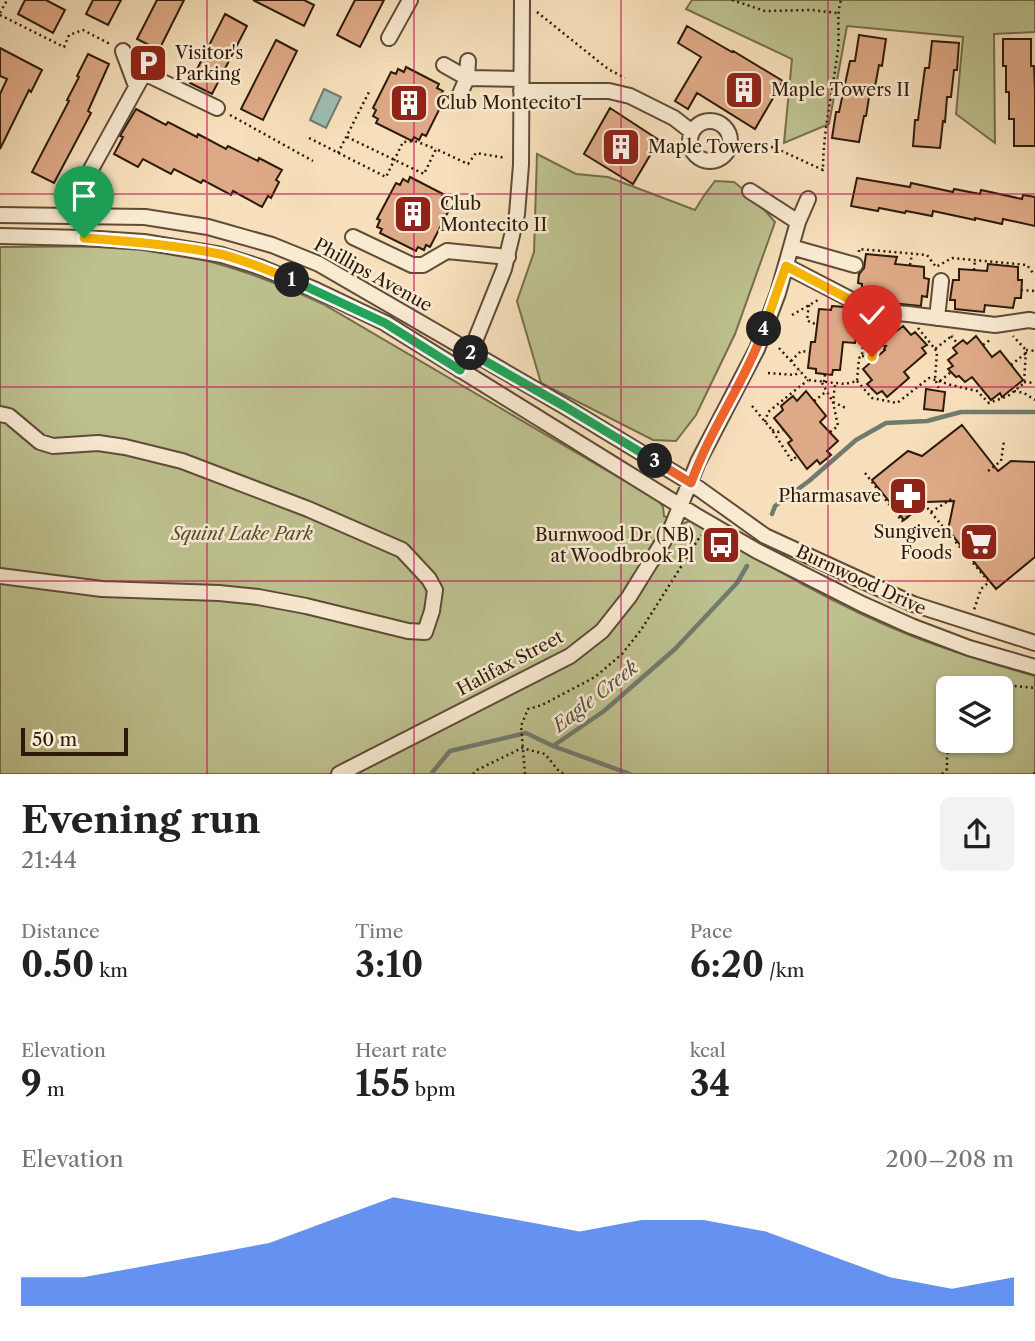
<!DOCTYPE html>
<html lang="en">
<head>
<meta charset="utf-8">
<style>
	:root { --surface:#fff; --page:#f2f2f2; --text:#222; --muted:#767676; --accent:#2563eb }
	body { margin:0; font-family:"Libre Caslon Text",serif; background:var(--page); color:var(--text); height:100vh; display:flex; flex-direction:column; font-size:26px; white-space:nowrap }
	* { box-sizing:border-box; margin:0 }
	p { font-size:23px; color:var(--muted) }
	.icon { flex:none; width:38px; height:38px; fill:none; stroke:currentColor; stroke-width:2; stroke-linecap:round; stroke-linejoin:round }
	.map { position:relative; height:774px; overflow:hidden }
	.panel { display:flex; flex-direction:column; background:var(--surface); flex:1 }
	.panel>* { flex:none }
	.controls { position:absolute; left:936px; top:676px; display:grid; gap:14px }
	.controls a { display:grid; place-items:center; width:77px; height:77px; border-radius:10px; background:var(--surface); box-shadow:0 2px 5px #0004; font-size:35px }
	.scale { position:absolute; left:21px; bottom:18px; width:107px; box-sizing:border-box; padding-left:7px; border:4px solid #2d1a0b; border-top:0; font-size:19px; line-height:24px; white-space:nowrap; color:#2d1a0b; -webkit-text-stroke:5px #f9ead2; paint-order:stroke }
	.pin { position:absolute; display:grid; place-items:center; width:60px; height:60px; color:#fff; margin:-72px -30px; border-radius:50% 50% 50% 0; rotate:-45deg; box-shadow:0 0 7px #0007 }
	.pin .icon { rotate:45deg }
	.km { position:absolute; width:35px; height:35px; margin:-18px; border-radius:50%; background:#222; color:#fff; font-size:19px; line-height:35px; text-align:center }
	.round { display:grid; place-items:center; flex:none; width:74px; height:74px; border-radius:10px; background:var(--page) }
	.headline { display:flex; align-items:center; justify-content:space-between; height:119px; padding:0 21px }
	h1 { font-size:38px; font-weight:800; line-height:52px }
	.stats { display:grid; grid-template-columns:repeat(3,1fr); gap:10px; height:119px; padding:7px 21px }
	.stats div { display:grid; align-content:center }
	.stats b { font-size:35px; font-weight:800 }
	.stats small { font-size:19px; font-weight:400 }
	.stats p { font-size:19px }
	.chart { height:196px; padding:14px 21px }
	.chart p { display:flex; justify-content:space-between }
	.chart svg { width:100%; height:126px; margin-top:7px; fill:var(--accent); opacity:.7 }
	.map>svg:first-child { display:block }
</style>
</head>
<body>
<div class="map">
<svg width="1035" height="774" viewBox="0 0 1035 774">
	<rect width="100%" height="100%" fill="#f6dfba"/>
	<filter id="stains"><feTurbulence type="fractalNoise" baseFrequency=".00286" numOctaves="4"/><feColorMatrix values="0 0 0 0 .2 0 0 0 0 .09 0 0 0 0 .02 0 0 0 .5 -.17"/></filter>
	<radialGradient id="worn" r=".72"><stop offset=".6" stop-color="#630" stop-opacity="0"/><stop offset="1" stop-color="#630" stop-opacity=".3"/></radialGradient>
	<path fill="#bdc18f" stroke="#756e4d" stroke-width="2" fill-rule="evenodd" d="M692,0h343v32l-41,2 1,109 -39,-29 7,-77 -116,-11 -18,98 -45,19 8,-84 -106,-50z
		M537,154l39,20 32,3 87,33 8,-13 12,-16 19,1 20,16 21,24 -40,112 -39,81 -20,26 -23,-1 -112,-57 -24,-82 17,-49z
		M0,247c55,0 117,-3 171,6 55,10 102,28 152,51l336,197 4,6 1,9 18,8 7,-3 8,2c70,42 139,83 215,113 40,16 81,28 123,40v98h-1035zM948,688h53v52h-53z"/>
	<path fill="#9dbcb1" stroke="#707b6f" stroke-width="2" d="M324,89l17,8 -15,31 -16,-8z"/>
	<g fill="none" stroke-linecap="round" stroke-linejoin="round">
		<path stroke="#707b6f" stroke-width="4.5" d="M772,514l3,-8 34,-25 47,-41 30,-17 41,-2 34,-9h74
			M553,746l51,-35 71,-62 62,-66 10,-17
			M431,774l19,-23 76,-18 27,13 77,28"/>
	</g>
	<path fill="#dea986" stroke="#2d1a0b" stroke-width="2" d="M25,0h21l19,10 -12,23 -35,-19z
		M93,0h28l-13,25 -22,-11z
		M157,0h27l-25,50 -22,-11z
		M253,0h51l10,5 -10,21z
		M355,0h29l-24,47 -23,-12z
		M225,14l22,12 -35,68 -22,-11z
		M687,26l45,26 1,-1 50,30 -28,48 -58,-36 -9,16 -13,-8 26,-44 -23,-14z
		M859,35l27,4 -4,27 -3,-1 -5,27 -4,-1 -4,25h-2l-5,26 -27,-4 4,-26h3l11,-51h5z
		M1003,39h28v27h3l1,25v55h-21v-27h-5v-27h-3v-26h-3z
		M276,40l21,11 -34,69 -22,-11z
		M932,41l27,2 -2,27h-3l-3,27h-4l-2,25 -2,-1 -3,27 -27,-2 2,-26h3l7,-52h4z
		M0,48l42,22 -11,22 -2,-2 -29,59v-55l7,-15 -7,-3z
		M88,54l21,10 -21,47 3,2 -37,70 -22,-11 37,-71 -2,-1 12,-23 -2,-1z
		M406,67l33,17 -2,4 6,3 -3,4 5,3 -19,38 -4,-2 -3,6 -5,-3 -2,4 -36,-18 2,-4 -5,-3 3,-6 -3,-2 18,-36 5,2 2,-5 6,3z
		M610,108l49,32 -26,44 -49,-30z
		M136,109l30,16 2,-3 29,15 1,-3 28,15 2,-3 30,15 1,-3 23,12 -6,10 3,2 -8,16 -3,-2 -6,11 -29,-16 -2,4 -28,-15 -2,3 -27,-14 -3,5 -28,-15 -5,8 -24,-13 9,-17 -3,-1z
		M410,177l33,17 -2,4 6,3 -2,5 5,2 -20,39 -4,-2 -2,5 -6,-3 -2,4 -36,-18 2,-4 -5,-2 3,-7 -3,-1 19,-36 4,2 3,-6 5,3z
		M857,178l53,9 1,-4 42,9 1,-3 26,5 1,-4 41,9 1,-4 12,2v29l-32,-7 -1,5 -27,-6v2l-42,-9 -1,5 -26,-5 -1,2 -26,-5 -1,3 -27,-5z
		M866,254l31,3 -2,7 29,3v11l5,1 -2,18 -5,-1 -1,10 -31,-3 1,-8 -29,-2v-9l-4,-1 1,-9 5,-6z
		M988,264l30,3v13h4l-1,18h-6l-2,10 -28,-3 -1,7 -29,-3v-9h-5l3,-20h6v-11l28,2z
		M832,306l13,1 13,7 -3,29 -12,-1 -3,28h-7l-1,5 -16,-2v-4l-8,-1 3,-26h4l4,-33 12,1z
		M903,326l8,9 4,-3 12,13 -5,3 4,5 -22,19 5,6 -22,19 -5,-6 -5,3 -10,-10 5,-4 -9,-11 22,-19 -1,-1 2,-3 -7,-1z
		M976,336l16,21 8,-6 23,29 -21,17 -2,-4 -9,7 -19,-23 -7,5 -6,-6 -3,1 -8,-8 5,-3 -5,-6 9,-7 -4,-5 10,-8 4,4z
		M926,389l19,3 -2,19 -19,-2z
		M806,391l20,25 -6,6 18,19 -11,10 4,4 -11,9 -3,-4 -10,9 -19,-26 4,-3 -18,-22 9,-8 -2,-4 12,-10 4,5z
		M962,425l36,46 13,-10 24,1v95l-39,32 -48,-59 6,-29 -28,1 -22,18 -32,-40 36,-29 14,5z"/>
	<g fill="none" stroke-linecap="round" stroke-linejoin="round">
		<g stroke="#5f4b37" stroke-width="18">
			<path id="minor" d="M389,38l21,-38
				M123,51l13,35
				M444,65l23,13 54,1
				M521,91h88l21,5 44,22 18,14
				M460,94l7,-16 1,-17
				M690 141a20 20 0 1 1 40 0a20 20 0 1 1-40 0Z
				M750,191l48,31
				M0,215l145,2 63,10 64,18 47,19 245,142 127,77 74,53 148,68 122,39
				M0,236l84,2 60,4 78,13 38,12 56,23 69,33 310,192 62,36 105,53 49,22 58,22 66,19
				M353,237l59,28h11l24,-14 61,6
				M84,238v-56l60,-109 73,35
				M791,247l64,18
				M786,266l87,45 35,3 87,11 34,-5 6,1
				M937,318l4,-37
				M460,370l15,-29 29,-72 13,-55 4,-49 1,-165
				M0,414l9,2 31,26 13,4 45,-3 27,4 57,14 126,48 94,41 27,29 6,11 -3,21 -7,21 -17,-1 -102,-25 -48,-9 -39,-4 -117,-4 -102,-13
				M339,774l231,-118 32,-25 27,-34 42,-68 27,-67 59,-113 21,-56 20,-71 10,-23"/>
		</g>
		<path stroke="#2d1a0b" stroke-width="2.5" stroke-dasharray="2 3.5" stroke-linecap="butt" d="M732,0l33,11 47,-1 25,3
			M537,12l71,57 17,9
			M0,13l7,-13
			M0,15l64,32 5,-12 14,-5 27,14
			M230,115l83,46
			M347,137l77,37 12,-25 32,15 8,-11 30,5
			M309,138l77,39 17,-35 12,-1 21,8
			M728,150l6,-1 19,3 20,-5 50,23c0,-40 10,-80 15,-121 2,-17 -2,-32 3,-49
			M338,153l32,-63
			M859,252v-3l68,6 9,12 16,-9 75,7 6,8 2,1
			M910,265l2,-11
			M974,270l1,-10
			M1021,290l14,1
			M809,305l-2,15 4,3 6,1
			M792,315l26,-15
			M857,326h8
			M875,327l13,3 5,4
			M918,328l17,21 18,-14
			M951,336l7,8
			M983,345l7,-5
			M779,348l29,32 37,4 12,-3 2,-23 3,-2 3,-34
			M935,349l2,3 -2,27 5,12
			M1026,350l9,1
			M862,356l12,2
			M871,357l4,-32
			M791,361l10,-10 9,1
			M1011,365l15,-12
			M768,373l27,2 5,-4
			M857,381l15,17 25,5 32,-25 22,7 26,6 12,12 19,-7 16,-13 2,-33 -13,-14
			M940,381l11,-9
			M824,382l1,-8
			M1024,382l9,1
			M822,383l11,19 15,7
			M1014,391l10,2 11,7
			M814,401l13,-10
			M752,406l20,24 20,31 5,-5
			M765,422l3,-10 40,-32
			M772,430l7,2 4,-2
			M830,432l8,-6 -5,-24 2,-18
			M988,471l13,-10 3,-20
			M865,473l37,48 22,-17 65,78 -8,7 -7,21
			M931,512l22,-14
			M1001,690l3,-5 31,3
			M473,774l4,-4 45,-22 23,6 13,16 6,4
			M525,774l-4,-48 7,-17 14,-4 53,-28 27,-23 19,-24 60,-95
			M942,774l5,-5v-13l3,-16
			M1034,774l1,-3"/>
		<use href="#minor" stroke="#f9ead2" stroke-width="14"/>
	</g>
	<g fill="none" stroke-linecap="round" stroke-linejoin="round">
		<g stroke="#fff" stroke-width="14">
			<path id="split-1" d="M84,238c46,3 91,7 136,16 25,6 48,16 72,26"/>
		</g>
		<g stroke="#fff" stroke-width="14">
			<path id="split-2" d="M292,280l93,43 75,47 9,-18 2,1"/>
		</g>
		<g stroke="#fff" stroke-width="14">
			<path id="split-3" d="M471,353l93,53 91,55"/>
		</g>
		<g stroke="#fff" stroke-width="14">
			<path id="split-4" d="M655,461l36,22c19,-54 54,-101 73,-154"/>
		</g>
		<g stroke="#fff" stroke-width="14">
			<path id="split-5" d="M764,329l22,-63 80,42 11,4 -5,45"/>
		</g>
		<use href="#split-1" stroke="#f5b400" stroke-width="9"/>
		<use href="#split-2" stroke="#22a559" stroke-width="9"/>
		<use href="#split-3" stroke="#22a559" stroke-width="9"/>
		<use href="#split-4" stroke="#f0652b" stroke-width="9"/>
		<use href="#split-5" stroke="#f5b400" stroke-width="9"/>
	</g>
	<path fill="none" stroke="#c2185b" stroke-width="2" stroke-opacity="0.55" d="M207,0v774M414,0v774M621,0v774M828,0v774M0,194h1035M0,387h1035M0,581h1035"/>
	<defs>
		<g id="parking-square" transform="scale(2.0125)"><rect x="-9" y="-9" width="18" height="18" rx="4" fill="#8f2418" stroke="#f9ead2"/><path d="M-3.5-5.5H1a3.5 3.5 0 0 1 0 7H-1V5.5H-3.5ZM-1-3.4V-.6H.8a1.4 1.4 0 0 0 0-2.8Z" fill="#fff"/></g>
		<g id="building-square" transform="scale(2.0125)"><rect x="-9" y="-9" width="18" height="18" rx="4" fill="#8f2418" stroke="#f9ead2"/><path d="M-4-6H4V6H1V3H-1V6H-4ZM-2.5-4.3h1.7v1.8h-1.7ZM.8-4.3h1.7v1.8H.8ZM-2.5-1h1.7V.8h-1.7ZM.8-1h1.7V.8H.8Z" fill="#fff"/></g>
		<g id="pharmacy-square" transform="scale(2.0125)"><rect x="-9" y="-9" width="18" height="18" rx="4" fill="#8f2418" stroke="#f9ead2"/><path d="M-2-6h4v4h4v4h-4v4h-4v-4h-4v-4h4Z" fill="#fff"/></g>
		<g id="supermarket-square" transform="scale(2.0125)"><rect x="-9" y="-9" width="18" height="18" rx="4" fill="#8f2418" stroke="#f9ead2"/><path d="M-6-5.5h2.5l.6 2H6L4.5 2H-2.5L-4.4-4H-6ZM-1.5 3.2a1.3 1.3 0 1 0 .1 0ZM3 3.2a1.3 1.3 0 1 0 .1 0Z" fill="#fff"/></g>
		<g id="bus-square" transform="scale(2.0125)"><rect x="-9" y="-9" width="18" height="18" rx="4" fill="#8f2418" stroke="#f9ead2"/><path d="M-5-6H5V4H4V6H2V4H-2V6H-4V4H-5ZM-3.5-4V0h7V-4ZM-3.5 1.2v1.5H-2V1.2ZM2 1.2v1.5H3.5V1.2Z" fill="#fff"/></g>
	</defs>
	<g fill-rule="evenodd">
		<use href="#parking-square" x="148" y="63"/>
		<use href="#building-square" x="744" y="90"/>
		<use href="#building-square" x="409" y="103"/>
		<use href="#building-square" x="621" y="147"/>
		<use href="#building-square" x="413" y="214"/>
		<use href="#pharmacy-square" x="908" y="496"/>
		<use href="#supermarket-square" x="979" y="542"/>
		<use href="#bus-square" x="721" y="545"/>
	</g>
	<g text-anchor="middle" stroke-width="5" stroke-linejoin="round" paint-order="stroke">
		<g font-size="18" fill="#2d1a0b" stroke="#f9ead2" text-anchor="start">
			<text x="175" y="59">Visitor's<tspan x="175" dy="21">Parking</tspan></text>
			<text x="771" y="96">Maple Towers II</text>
			<text x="436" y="109">Club Montecito I</text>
			<text x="648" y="153">Maple Towers I</text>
			<text x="440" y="210">Club<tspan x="440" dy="21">Montecito II</tspan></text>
			<text x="881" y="502" text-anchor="end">Pharmasave</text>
			<text x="952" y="538" text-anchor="end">Sungiven<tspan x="952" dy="21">Foods</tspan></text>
			<text x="694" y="541" text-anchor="end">Burnwood Dr (NB)<tspan x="694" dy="21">at Woodbrook Pl</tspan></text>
		</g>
		<g font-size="18" fill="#2d1a0b" stroke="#f9ead2">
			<text transform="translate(373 275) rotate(29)" y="6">Phillips Avenue</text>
			<text transform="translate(861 580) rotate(25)" y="6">Burnwood Drive</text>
			<text transform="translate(510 663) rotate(-28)" y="6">Halifax Street</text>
		</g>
		<g font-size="18" font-style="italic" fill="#584c33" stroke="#f9ead2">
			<text x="242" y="540">Squint Lake Park</text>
		</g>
		<g font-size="19" font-style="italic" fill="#545345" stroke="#f9ead2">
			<text transform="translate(595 696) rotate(-38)" y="7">Eagle Creek</text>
		</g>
	</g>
	<rect width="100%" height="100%" filter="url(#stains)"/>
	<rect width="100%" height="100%" fill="url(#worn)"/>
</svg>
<div class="controls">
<a><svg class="icon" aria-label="layers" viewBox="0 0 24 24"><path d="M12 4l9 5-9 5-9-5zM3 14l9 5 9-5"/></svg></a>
</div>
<div class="scale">50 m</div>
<div class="pin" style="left:84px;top:238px;background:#1e9e55"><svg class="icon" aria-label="arrive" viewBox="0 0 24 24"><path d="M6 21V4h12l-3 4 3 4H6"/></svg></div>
<div class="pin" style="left:872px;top:357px;background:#d93025"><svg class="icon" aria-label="check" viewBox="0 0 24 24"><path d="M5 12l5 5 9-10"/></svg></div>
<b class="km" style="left:292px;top:280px">1</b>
<b class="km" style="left:471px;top:353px">2</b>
<b class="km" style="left:655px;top:461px">3</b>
<b class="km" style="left:764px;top:329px">4</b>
</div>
<section class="panel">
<div class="headline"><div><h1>Evening run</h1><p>21:44</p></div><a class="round"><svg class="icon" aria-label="share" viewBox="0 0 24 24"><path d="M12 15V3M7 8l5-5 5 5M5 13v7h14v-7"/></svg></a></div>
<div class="stats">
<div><p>Distance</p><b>0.50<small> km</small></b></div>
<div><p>Time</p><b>3:10</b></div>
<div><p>Pace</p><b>6:20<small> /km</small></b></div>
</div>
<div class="stats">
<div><p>Elevation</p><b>9<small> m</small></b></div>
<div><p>Heart rate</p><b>155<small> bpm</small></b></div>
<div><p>kcal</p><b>34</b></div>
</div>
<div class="chart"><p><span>Elevation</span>200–208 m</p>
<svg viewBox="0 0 160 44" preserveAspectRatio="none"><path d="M0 44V34L10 34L20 30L30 26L40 22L50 14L60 6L70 10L80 14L90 18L100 14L110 14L120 18L130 26L140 34L150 38L160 34V44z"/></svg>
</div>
</section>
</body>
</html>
